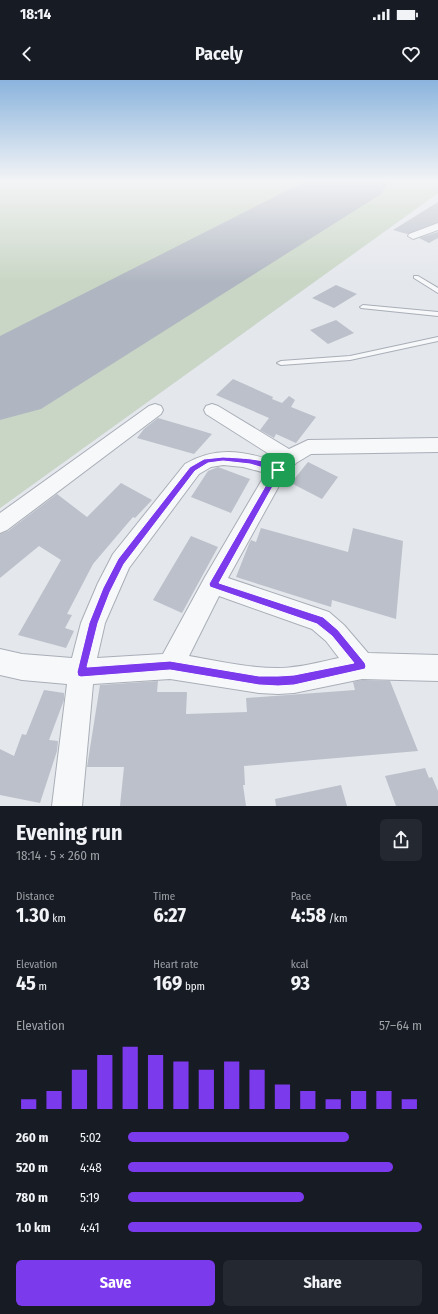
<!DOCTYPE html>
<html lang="en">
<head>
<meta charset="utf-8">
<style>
	:root { --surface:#171b24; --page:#242831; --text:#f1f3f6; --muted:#9ea1a6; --accent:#7c3aed }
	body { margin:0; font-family:"Fira Sans Condensed",sans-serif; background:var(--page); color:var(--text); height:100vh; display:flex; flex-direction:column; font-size:15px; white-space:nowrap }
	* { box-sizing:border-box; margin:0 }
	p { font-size:13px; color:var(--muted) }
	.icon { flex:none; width:22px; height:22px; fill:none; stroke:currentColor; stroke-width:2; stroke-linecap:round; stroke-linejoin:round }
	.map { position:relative; height:726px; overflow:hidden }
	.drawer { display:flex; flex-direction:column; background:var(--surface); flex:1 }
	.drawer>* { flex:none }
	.pin { position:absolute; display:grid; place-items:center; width:34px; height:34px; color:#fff; margin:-17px; border-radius:8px; box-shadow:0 2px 6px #0006 }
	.round { display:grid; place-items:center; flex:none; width:42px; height:42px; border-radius:6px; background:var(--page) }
	.summary { display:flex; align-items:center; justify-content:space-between; height:68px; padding:0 16px }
	h1 { font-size:22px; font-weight:700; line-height:30px }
	.stats { display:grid; grid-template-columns:repeat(3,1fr); gap:6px; height:68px; padding:4px 16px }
	.stats div { display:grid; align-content:center }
	.stats b { font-size:20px; font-weight:700 }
	.stats small { font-size:11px; font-weight:400 }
	.stats p { font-size:11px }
	.chart { height:112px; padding:8px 16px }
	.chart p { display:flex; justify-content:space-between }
	.chart svg { width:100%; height:72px; margin-top:4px; stroke:var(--accent); stroke-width:6 }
	.button { display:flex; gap:8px; margin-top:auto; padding:8px 16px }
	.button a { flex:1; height:46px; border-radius:6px; background:var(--accent); color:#fff; font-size:16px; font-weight:700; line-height:46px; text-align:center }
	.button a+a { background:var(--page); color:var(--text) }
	ul { padding:0 16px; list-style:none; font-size:13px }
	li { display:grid; grid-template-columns:64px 48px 1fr; align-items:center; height:30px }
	li i { height:10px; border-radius:5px; background:var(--accent) }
	.status { display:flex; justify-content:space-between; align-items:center; height:28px; padding:0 20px; background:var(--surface); direction:ltr }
	.status svg { height:11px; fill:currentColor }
	header { display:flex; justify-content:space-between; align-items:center; height:52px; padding:0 16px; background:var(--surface); font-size:18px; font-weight:700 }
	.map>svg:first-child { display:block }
</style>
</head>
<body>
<div class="status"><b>18:14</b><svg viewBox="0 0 49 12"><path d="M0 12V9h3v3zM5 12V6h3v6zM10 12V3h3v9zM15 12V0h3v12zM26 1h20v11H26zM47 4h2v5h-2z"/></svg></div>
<header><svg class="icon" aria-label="back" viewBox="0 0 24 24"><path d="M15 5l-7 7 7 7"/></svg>Pacely<svg class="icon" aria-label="heart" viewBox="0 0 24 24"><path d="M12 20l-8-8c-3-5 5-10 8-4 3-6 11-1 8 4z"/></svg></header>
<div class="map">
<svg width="438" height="726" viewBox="0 0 438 726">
	<rect width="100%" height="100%" fill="#e4e7ec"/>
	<path fill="#d2d6de" d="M281,100h157v13l-438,315v-191z"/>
	<path fill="#c9d6c5" d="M0,100h336l-336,181z
		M380,100h58v13l-438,315v-103z"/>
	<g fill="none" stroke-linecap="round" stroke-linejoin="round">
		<path fill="#b0b6c1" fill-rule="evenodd" d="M308,100h82l-9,14 -340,215 -41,11v-84z"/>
	</g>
	<path fill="#bbc0ca" d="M438,122v20l-31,12 -14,-4z
		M438,152v6l-9,5 -10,-5z
		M336,205l21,9 -23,14 -22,-10z
		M336,240l18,13 -26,11 -18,-14z
		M233,299l40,18 -1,2 10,4 7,-7 6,4 -4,7 25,10 -20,26 -20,-9 -2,4 -14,-8 9,-12 -53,-23z
		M158,338l41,12 13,4 -18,20 -57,-16 7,-9z
		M308,382l30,15 -16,22 -31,-16z
		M218,387l32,12 -19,34 -40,-16 17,-26z
		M121,403l31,17 -17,18 -2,-1 -40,47 -26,50 5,1 -7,13 9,3 -8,17 -48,-13 43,-75 -22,-14 -39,32v-44l8,-3 49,-37 30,23z
		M261,448l87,24 5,-24 50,13 -7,78 -64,-19 -1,7 -95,-30 13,-33 2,-4 5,2z
		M191,456l27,11 -36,66 -29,-13z
		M362,600l28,1 28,70 -174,15 1,19h-2l3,21h-126l4,-39h-37l13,-82 58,-4 -1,11h30l-1,22 61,-2 -1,-14 109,-8 -2,-8z
		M44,610l20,3v7l-15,40 9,1 -1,10 -17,52 -40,-8v-46l14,7 8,-22 4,1z
		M425,688l4,10 3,-1 6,14v15h-42l-11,-30z
		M341,705l6,21h-71l-1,-7z"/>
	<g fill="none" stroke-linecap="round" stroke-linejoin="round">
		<g stroke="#a9aeb7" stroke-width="2">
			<path id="lane" d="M414,196h4l20,12v5l-24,-15z
				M363,225l75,7v4l-77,-8 -1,-1z
				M438,257v4l-88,19 -69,5 -4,-2 4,-2 69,-5z"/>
		</g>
		<g stroke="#a9aeb7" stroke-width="2">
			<path id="street" d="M438,143v7l-25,9 -5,-3 1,-2z
				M155,324l6,2 2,4 -2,4 -154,116 -7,3v-20l149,-107z
				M212,324l6,2 71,43 19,-9 130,-2v14l-127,2 -15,9 -11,12 -57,103 101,34 15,13 24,28 70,2v26l-76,-2 -68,14 -16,1 -19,-1 -89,-14 -77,5 -11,122h-30l15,-122 -45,-4 -22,-5v-26l22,5 50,4 9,-35 17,-40 15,-29 72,-90c31,-18 57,-13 90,-3l2,-2 -71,-45 -2,-4 2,-4zM223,385l20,2 23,6 -61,104 -42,77 -66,4 8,-35 24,-55 70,-94 12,-7zM219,516l93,33 14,12 13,17c-20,4 -40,10 -61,10 -30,0 -60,-7 -89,-12z"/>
		</g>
		<use href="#lane" fill="#f7f8fa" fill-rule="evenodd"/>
		<use href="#street" fill="#f7f8fa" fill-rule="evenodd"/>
	</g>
	<linearGradient id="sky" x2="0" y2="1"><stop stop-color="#8bb4dd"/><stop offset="0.5" stop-color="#f3f4f6"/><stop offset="1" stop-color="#f3f4f6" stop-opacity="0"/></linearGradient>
	<rect width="438" height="202" fill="url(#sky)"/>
	<path fill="#7c3aed" stroke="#fff" fill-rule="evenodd" d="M223,377c15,1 48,1 59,13l-63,113 104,34 15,13 27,33 1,3 -1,3 -71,16 -16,1 -19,-1 -89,-15 -89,7 -3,-1 -1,-4 12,-49 14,-35 15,-29 72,-92 14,-8zM223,381l27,3 24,7 -64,111 -1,2 1,3 107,37 15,12 22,27 -60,12 -16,1h-19l-89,-15 -83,6 11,-44 12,-31 14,-28 71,-93 13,-8z"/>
</svg>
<div class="pin" style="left:278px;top:390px;background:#1e9e55"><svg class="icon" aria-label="arrive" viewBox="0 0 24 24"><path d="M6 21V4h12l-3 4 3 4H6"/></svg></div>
</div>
<section class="drawer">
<div class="summary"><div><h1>Evening run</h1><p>18:14 · 5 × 260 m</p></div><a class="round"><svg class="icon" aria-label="share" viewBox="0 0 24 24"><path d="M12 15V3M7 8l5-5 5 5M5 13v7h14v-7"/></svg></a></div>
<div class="stats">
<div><p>Distance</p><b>1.30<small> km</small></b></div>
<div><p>Time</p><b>6:27</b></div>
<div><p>Pace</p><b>4:58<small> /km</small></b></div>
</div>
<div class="stats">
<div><p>Elevation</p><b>45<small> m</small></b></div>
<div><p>Heart rate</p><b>169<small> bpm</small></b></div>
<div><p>kcal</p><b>93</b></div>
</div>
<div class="chart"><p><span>Elevation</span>57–64 m</p>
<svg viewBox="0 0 160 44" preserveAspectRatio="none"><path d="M5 44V38M15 44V33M25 44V20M35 44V11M45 44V6M55 44V11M65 44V15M75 44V20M85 44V15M95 44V20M105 44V29M115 44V33M125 44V38M135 44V33M145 44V33M155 44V38"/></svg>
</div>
<ul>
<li><b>260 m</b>5:02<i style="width:75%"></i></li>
<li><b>520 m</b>4:48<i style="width:90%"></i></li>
<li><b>780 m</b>5:19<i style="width:60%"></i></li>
<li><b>1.0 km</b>4:41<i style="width:100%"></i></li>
</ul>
<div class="button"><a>Save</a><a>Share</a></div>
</section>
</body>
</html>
